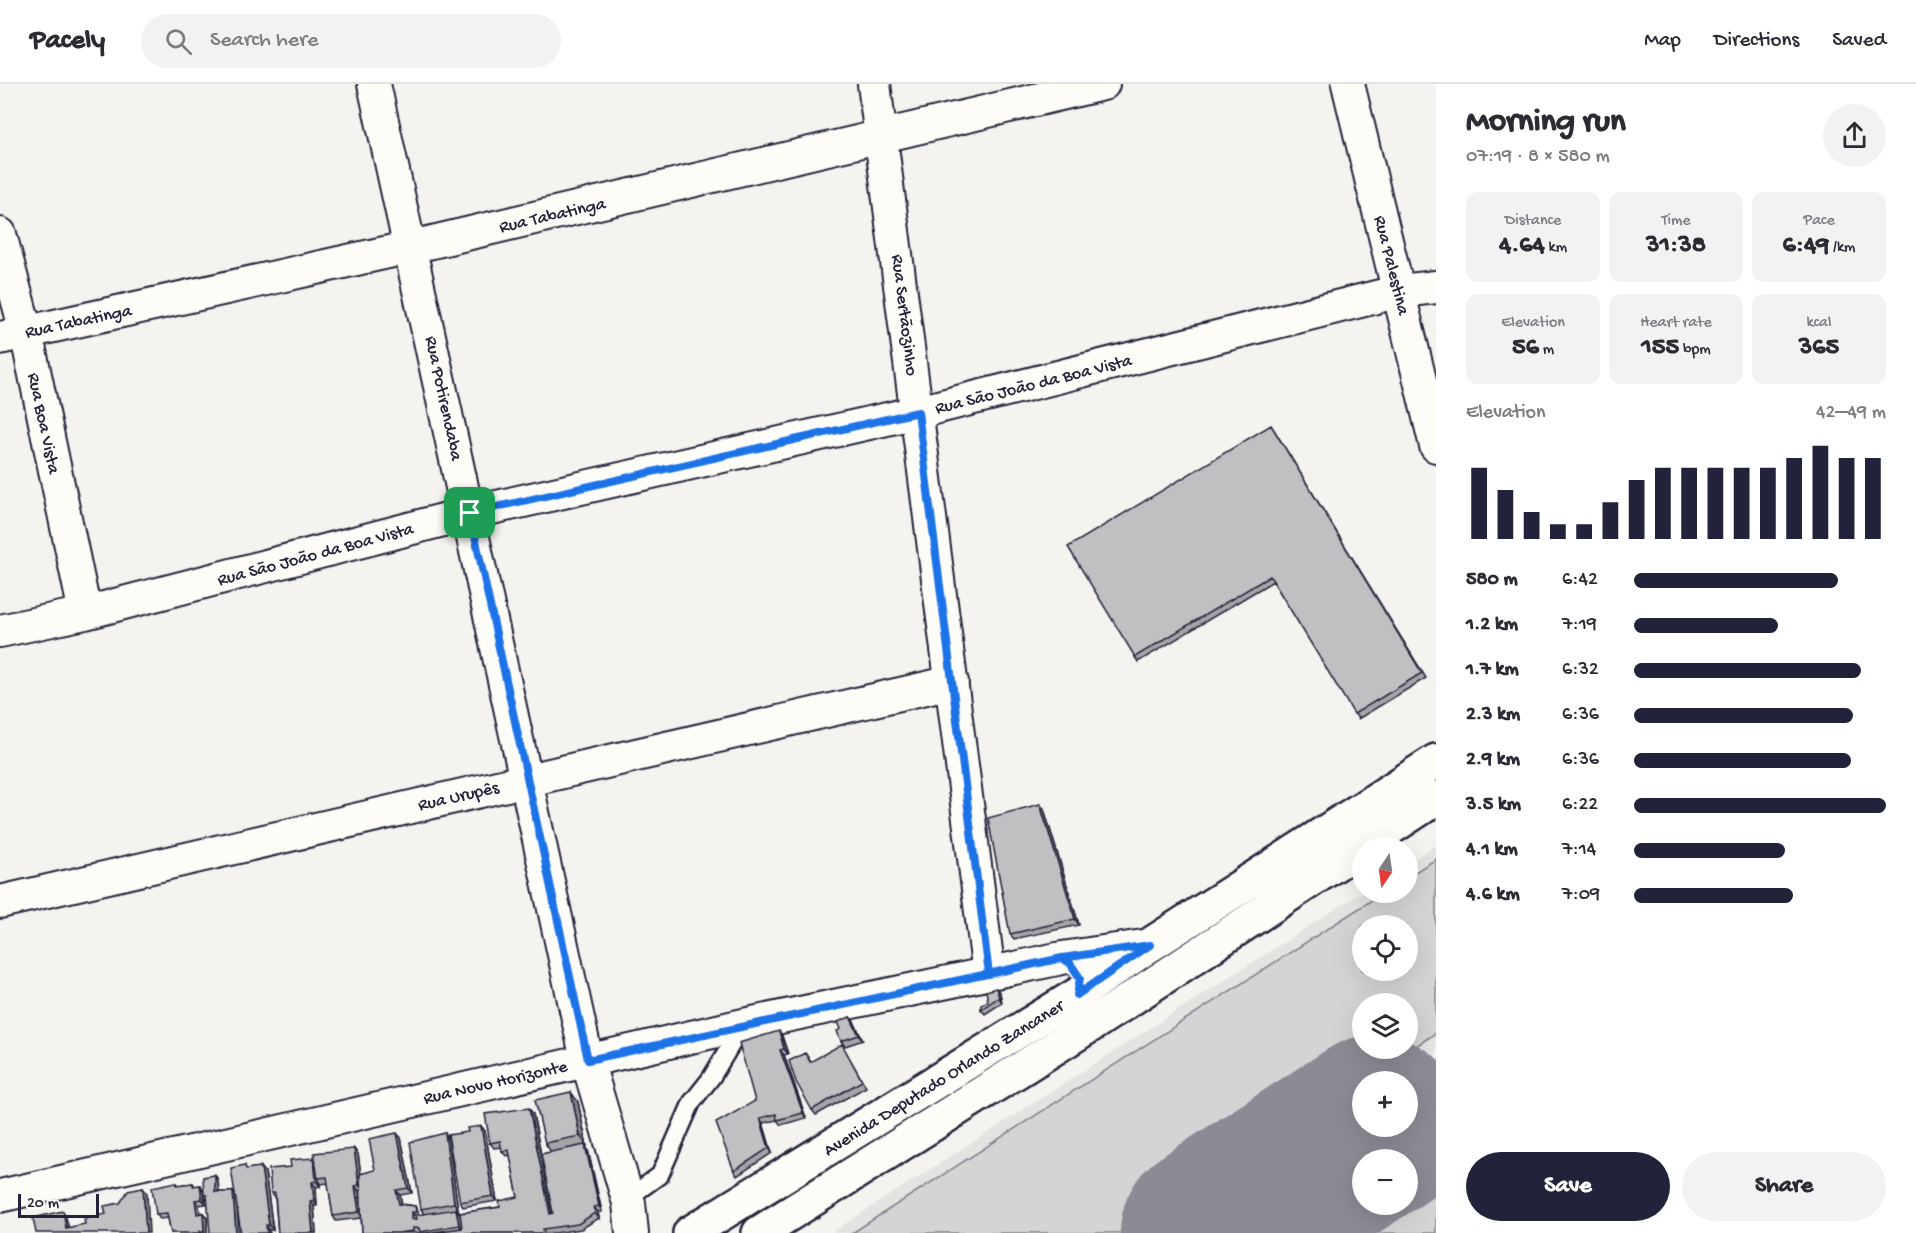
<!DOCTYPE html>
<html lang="en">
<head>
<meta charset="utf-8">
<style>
	:root { --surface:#fff; --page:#f2f2f3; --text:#2b2b33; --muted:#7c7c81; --line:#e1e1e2; --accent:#22223b }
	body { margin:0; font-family:"Gochi Hand",sans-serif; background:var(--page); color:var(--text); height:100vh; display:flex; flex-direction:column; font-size:22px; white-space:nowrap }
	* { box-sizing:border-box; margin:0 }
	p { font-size:20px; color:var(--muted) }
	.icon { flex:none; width:33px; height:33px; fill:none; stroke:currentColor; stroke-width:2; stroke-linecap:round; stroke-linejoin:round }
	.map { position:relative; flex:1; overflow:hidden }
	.drawer { display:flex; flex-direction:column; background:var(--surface); width:480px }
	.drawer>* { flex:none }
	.needle { width:39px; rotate:193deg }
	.fabs { position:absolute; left:1352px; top:753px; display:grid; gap:12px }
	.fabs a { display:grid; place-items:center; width:66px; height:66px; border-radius:50%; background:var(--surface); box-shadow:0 6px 24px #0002; font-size:30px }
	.scale { position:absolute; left:18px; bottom:15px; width:81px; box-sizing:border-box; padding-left:6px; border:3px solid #22223b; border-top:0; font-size:16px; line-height:21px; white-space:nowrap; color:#22223b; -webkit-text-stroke:4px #fdfcf7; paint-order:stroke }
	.pin { position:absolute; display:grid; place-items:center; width:51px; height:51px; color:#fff; margin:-26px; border-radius:12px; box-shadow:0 3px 9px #0006 }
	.round { display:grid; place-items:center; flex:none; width:63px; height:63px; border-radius:32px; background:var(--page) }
	.overview { display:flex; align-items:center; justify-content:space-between; height:102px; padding:0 30px }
	h1 { font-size:33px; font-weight:800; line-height:45px }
	.metrics { display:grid; grid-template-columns:repeat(3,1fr); gap:9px; height:102px; padding:6px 30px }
	.metrics div { display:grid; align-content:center; border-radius:12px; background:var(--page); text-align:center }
	.metrics b { font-size:26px; font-weight:800 }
	.metrics small { font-size:16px; font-weight:400 }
	.metrics p { font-size:16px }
	.chart { height:168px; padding:12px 30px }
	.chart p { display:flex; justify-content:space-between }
	.chart svg { width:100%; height:108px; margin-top:6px; stroke:var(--accent); stroke-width:6 }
	.action { display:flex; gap:12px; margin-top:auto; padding:12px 30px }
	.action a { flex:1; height:69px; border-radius:36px; background:var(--accent); color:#fff; font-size:24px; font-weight:800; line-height:69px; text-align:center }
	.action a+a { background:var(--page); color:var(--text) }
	ul { padding:0 30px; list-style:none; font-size:20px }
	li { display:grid; grid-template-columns:96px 72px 1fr; align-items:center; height:45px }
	li i { height:15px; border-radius:8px; background:var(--accent) }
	header { display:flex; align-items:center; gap:36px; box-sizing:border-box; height:84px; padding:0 30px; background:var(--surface); border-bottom:2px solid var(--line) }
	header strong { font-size:28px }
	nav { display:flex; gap:33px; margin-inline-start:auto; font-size:21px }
	.search { width:420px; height:54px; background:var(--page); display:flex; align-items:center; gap:15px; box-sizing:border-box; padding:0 21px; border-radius:33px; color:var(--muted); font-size:22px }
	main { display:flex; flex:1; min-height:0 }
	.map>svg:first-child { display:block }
</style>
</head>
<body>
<header>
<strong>Pacely</strong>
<div class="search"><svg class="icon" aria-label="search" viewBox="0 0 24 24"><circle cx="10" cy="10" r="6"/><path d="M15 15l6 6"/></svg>Search here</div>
<nav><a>Map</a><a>Directions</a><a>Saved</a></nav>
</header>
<main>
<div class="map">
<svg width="1436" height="1149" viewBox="0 0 1436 1149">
	<rect width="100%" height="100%" fill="#f4f3ef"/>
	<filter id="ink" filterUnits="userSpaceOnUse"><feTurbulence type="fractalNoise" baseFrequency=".0167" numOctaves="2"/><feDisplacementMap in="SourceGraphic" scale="12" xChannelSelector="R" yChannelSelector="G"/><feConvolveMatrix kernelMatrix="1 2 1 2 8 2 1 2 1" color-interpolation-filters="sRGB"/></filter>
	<g filter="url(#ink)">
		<path fill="#e4e3e2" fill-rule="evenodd" d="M1436,761v388h-605l531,-341h45v-28zM1362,842h45v44h-45zM1362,920h45v44h-45zM1362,998h45v44h-45zM1362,1076h45v44h-45z"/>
		<path fill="#d5d4d5" stroke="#7c7b88" stroke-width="1.5" fill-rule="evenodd" d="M1436,775v174l-308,200h-276l531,-340 24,-1v-15zM1362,842h45v44h-45zM1362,920h45v44h-45z
			M1436,1054v95h-148l74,-48v19h45v-44l-5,-1z"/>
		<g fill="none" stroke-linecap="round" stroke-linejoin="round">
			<path stroke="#8b8a95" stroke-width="182" d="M1211,1149l165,-107"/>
			<g stroke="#22223b" stroke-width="21">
				<path id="service" d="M628,1114l32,-23 32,-73 19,-24 32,-53"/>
			</g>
			<g stroke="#22223b" stroke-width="36">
				<path id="minor" d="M374,0l213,976 42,143 3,30
					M874,0l115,890
					M1348,0l88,362
					M0,150l26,98 59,281
					M0,254l411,-91 692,-163
					M0,547l85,-18 385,-100 448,-101 482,-121 36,-4
					M0,818l952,-220
					M0,1112l743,-171 319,-67 88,-13"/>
			</g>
			<g stroke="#22223b" stroke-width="38">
				<path id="secondary" d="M690,1149l387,-238 73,-50 286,-184
					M759,1149l335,-210 342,-225"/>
			</g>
			<use href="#service" stroke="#fdfcf7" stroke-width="16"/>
			<use href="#minor" stroke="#fdfcf7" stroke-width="32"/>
			<use href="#secondary" stroke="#fdfcf7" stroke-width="33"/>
		</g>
		<path fill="#a5a4a7" stroke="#22223b" stroke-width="1.5" fill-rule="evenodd" d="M1274,346l152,248 -68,41 -85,-138 -135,81 -3,-5z
			M1044,725l35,116 -65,14 -4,-5z
			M1000,909l2,10 -17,11 -4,-5z
			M850,933l4,5 9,18 -18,6 -4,-5v-12z
			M782,952l6,18 -4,1 22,63 -25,7 -4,-5 -14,3 9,30 -35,23 -3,-5 21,-70z
			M845,966l21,37 -50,28 -4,-5 -7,-57 6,9z
			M578,1018l9,44h-2l3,4 14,62h-4l1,6 -18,11 -26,4h-193l-1,-15 -25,3 -3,-5 -5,-33 -7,1 -2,-4 1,6 -4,1 1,19h-3l2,27h-38l-3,-34 -4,-6 20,-26 63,-18 4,5 3,20 14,-4 26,-32 11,55 -12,2 2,9 13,2 3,5 1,4 5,-1 -3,-5 24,-76 3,5 10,71h-1l3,4 40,-6 18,-10 -8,-42 -4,1 -4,-5v-4l-8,1 -4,-5 43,-29 8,40 10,-2 -6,-9zM359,1107h2v17z
			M481,1042l4,5 12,70 -34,6 -3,-5 8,-70z
			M261,1083l4,5 8,58h-4l-31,-19 -31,-11 -3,-4 2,8 -7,1 1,9 3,-1 4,5v15h-36l-3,-15 -8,1 -4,-5 20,-32 3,3 14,-2 2,3 5,-1 3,5 12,-15 3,5 1,12h14l2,3 13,-26z"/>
		<path fill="#868688" stroke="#22223b" stroke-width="1.5" d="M1040,720l4,5 35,116 -4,-6z
			M996,904l4,5 2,10 -3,-6z
			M850,933l4,5 9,18 -4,-5z
			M779,947l3,5 6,18 -4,-5z
			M780,966l4,5 22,63 -3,-5z
			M571,1008l7,10 9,44 -7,-10z
			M529,1024l4,6 20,105 -3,-5z
			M760,1034l3,5 9,30 -3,-5z
			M481,1042l4,5 12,70 -4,-5z
			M397,1049l4,5 11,55 -4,-5z
			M445,1049l3,5 10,71 -4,-6z
			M585,1061l3,5 14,62 -3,-6z
			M354,1065l4,5 5,36 -4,-5z
			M314,1074l4,5v15l1,2 1,6 -4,-5z
			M261,1083l4,5 8,58 -4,-5z
			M215,1091l3,5 1,18 -4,-6z
			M312,1098l4,5 1,19 -3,-6z
			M200,1101l3,5 3,14 -4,-5z
			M355,1102l4,5 3,26 -3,-5z
			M143,1104l4,5 2,40h-3z
			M396,1106l4,5 3,14 -4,-5z
			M233,1108l4,5 2,36h-3z
			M195,1116l4,5 2,14 -4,-5z
			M310,1117l4,5 2,27h-3z
			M594,1123l4,5 1,6 -4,-5z
			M456,1125l4,5 3,16 -4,-5z
			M63,1127l3,6 4,16 -4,-5z
			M412,1128l4,5v8l-4,-6z
			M203,1129l4,5v15h-2l-1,-2z
			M266,1141l3,5 1,3h-3z"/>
		<path fill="#c0bfc2" stroke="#22223b" stroke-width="1.5" d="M1271,341l151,248 -68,41 -84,-138 -135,81 -67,-110z
			M1040,720l35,115 -65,15 -22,-116z
			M996,904l3,9 -18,12v-4l7,-4 -2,-10z
			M850,933l9,18 -18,6 -4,-10 4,-2 -3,-7z
			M779,947l5,18 -4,1 23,63 -26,7 -1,-6 -16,4 9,30 -35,23 -18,-48 39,-22 -16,-58z
			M842,960l20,37 -50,29 -16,-28 -7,-21 16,-8 5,9z
			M571,1008l9,44 -35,7 -10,-43z
			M529,1024l21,106 3,-1 -12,-59 44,-9 14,61 -5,1 1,6 -17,11 -35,5 1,4h-97l-1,-1 -19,1 35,-5 -2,-15 40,-6 -1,-6 19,-4 -9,-47 -7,1 -2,-10 -10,2 -5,-29z
			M481,1042l12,70 -33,6 -12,-67 20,-3 -1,-4z
			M397,1049l11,55 -12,2 3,14 16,2 1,6h-4v7h5l-1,-4 40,-6 3,16 -39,7 -1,-4h-6v3l-15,2h-36l-2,-59 15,-4 -6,-31z
			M445,1049l9,70 -33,6 -11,-67z
			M354,1065l5,36 -4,1 4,26 -26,4 -6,-39 -9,1 -4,-25z
			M314,1074l2,23 -4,1 2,18 -4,1 3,32h-35l-3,-40h-4l-2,-24 22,-2 -1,-7z
			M245,1081l1,4 15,-2 8,58h-3l1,8h-26l-10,-65z
			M215,1091v17h18l3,41h-26l-3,-38h-3l-1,-18z
			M176,1098l1,3 16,-2v3l7,-1 2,14 -7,1 2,14 6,-1 1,18h-4l1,2h-30l-4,-20 -11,1 -4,-27z
			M143,1104l3,45h-110l-3,-15 30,-7 3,17 19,-4 -1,-5 22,-5 -2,-8 16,-3 8,-12z"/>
	</g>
	<g fill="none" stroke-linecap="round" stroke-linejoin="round" filter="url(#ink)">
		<g stroke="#fff" stroke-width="12">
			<path id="route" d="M470,429l118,547 474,-102 88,-13 -73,50 3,-17 -10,-15 -8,-5 -73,16 -71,-562 -448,101"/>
		</g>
		<use href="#route" stroke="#1a73e8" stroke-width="8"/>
	</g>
	<g text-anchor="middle" stroke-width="4.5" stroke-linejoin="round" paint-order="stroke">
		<g font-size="18" fill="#22223b" stroke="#fdfcf7">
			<text transform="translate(552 130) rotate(-13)" y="6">Rua Tabatinga</text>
			<text transform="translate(1393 181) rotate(76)" y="6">Rua Palestina</text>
			<text transform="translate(906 231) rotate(83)" y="6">Rua Sertãozinho</text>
			<text transform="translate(78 236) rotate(-12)" y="6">Rua Tabatinga</text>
			<text transform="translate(1033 299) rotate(-14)" y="6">Rua São João da Boa Vista</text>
			<text transform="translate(445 314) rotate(78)" y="6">Rua Potirendaba</text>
			<text transform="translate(45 339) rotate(78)" y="6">Rua Boa Vista</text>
			<text transform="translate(315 469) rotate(-15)" y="6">Rua São João da Boa Vista</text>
			<text transform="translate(458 711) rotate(-13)" y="6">Rua Urupês</text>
			<text transform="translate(943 993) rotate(-32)" y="6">Avenida Deputado Orlando Zancaner</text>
			<text transform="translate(495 997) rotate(-13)" y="6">Rua Novo Horizonte</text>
		</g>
	</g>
</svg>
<div class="fabs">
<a><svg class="needle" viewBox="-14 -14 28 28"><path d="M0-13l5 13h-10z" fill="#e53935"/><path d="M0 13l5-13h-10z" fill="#7c7c81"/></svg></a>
<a><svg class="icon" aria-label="locate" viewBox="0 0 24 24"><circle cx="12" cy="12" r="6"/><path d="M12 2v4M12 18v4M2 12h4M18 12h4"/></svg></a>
<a><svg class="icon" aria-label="layers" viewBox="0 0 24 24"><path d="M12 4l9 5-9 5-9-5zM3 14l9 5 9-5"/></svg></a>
<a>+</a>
<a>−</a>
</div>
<div class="scale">20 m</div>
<div class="pin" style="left:470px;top:429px;background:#1e9e55"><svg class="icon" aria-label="arrive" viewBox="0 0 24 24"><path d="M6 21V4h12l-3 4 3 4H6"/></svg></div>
</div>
<section class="drawer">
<div class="overview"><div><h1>Morning run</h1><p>07:19 · 8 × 580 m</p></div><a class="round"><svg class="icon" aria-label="share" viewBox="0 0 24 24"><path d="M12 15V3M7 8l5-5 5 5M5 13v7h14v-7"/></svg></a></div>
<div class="metrics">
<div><p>Distance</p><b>4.64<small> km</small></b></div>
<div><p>Time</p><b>31:38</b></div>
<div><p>Pace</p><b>6:49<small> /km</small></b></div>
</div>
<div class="metrics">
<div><p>Elevation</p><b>56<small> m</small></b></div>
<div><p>Heart rate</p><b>155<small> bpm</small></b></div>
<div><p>kcal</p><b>365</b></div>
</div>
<div class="chart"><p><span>Elevation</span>42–49 m</p>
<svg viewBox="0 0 160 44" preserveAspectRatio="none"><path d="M5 44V15M15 44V24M25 44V33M35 44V38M45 44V38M55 44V29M65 44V20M75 44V15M85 44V15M95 44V15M105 44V15M115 44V15M125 44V11M135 44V6M145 44V11M155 44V11"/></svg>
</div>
<ul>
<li><b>580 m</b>6:42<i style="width:81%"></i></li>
<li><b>1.2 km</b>7:19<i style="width:57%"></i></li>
<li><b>1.7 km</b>6:32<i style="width:90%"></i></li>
<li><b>2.3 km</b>6:36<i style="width:87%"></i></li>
<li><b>2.9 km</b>6:36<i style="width:86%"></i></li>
<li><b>3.5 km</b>6:22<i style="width:100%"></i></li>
<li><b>4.1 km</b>7:14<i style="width:60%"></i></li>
<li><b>4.6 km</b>7:09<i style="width:63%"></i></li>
</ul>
<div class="action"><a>Save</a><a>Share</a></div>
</section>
</main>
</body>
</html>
